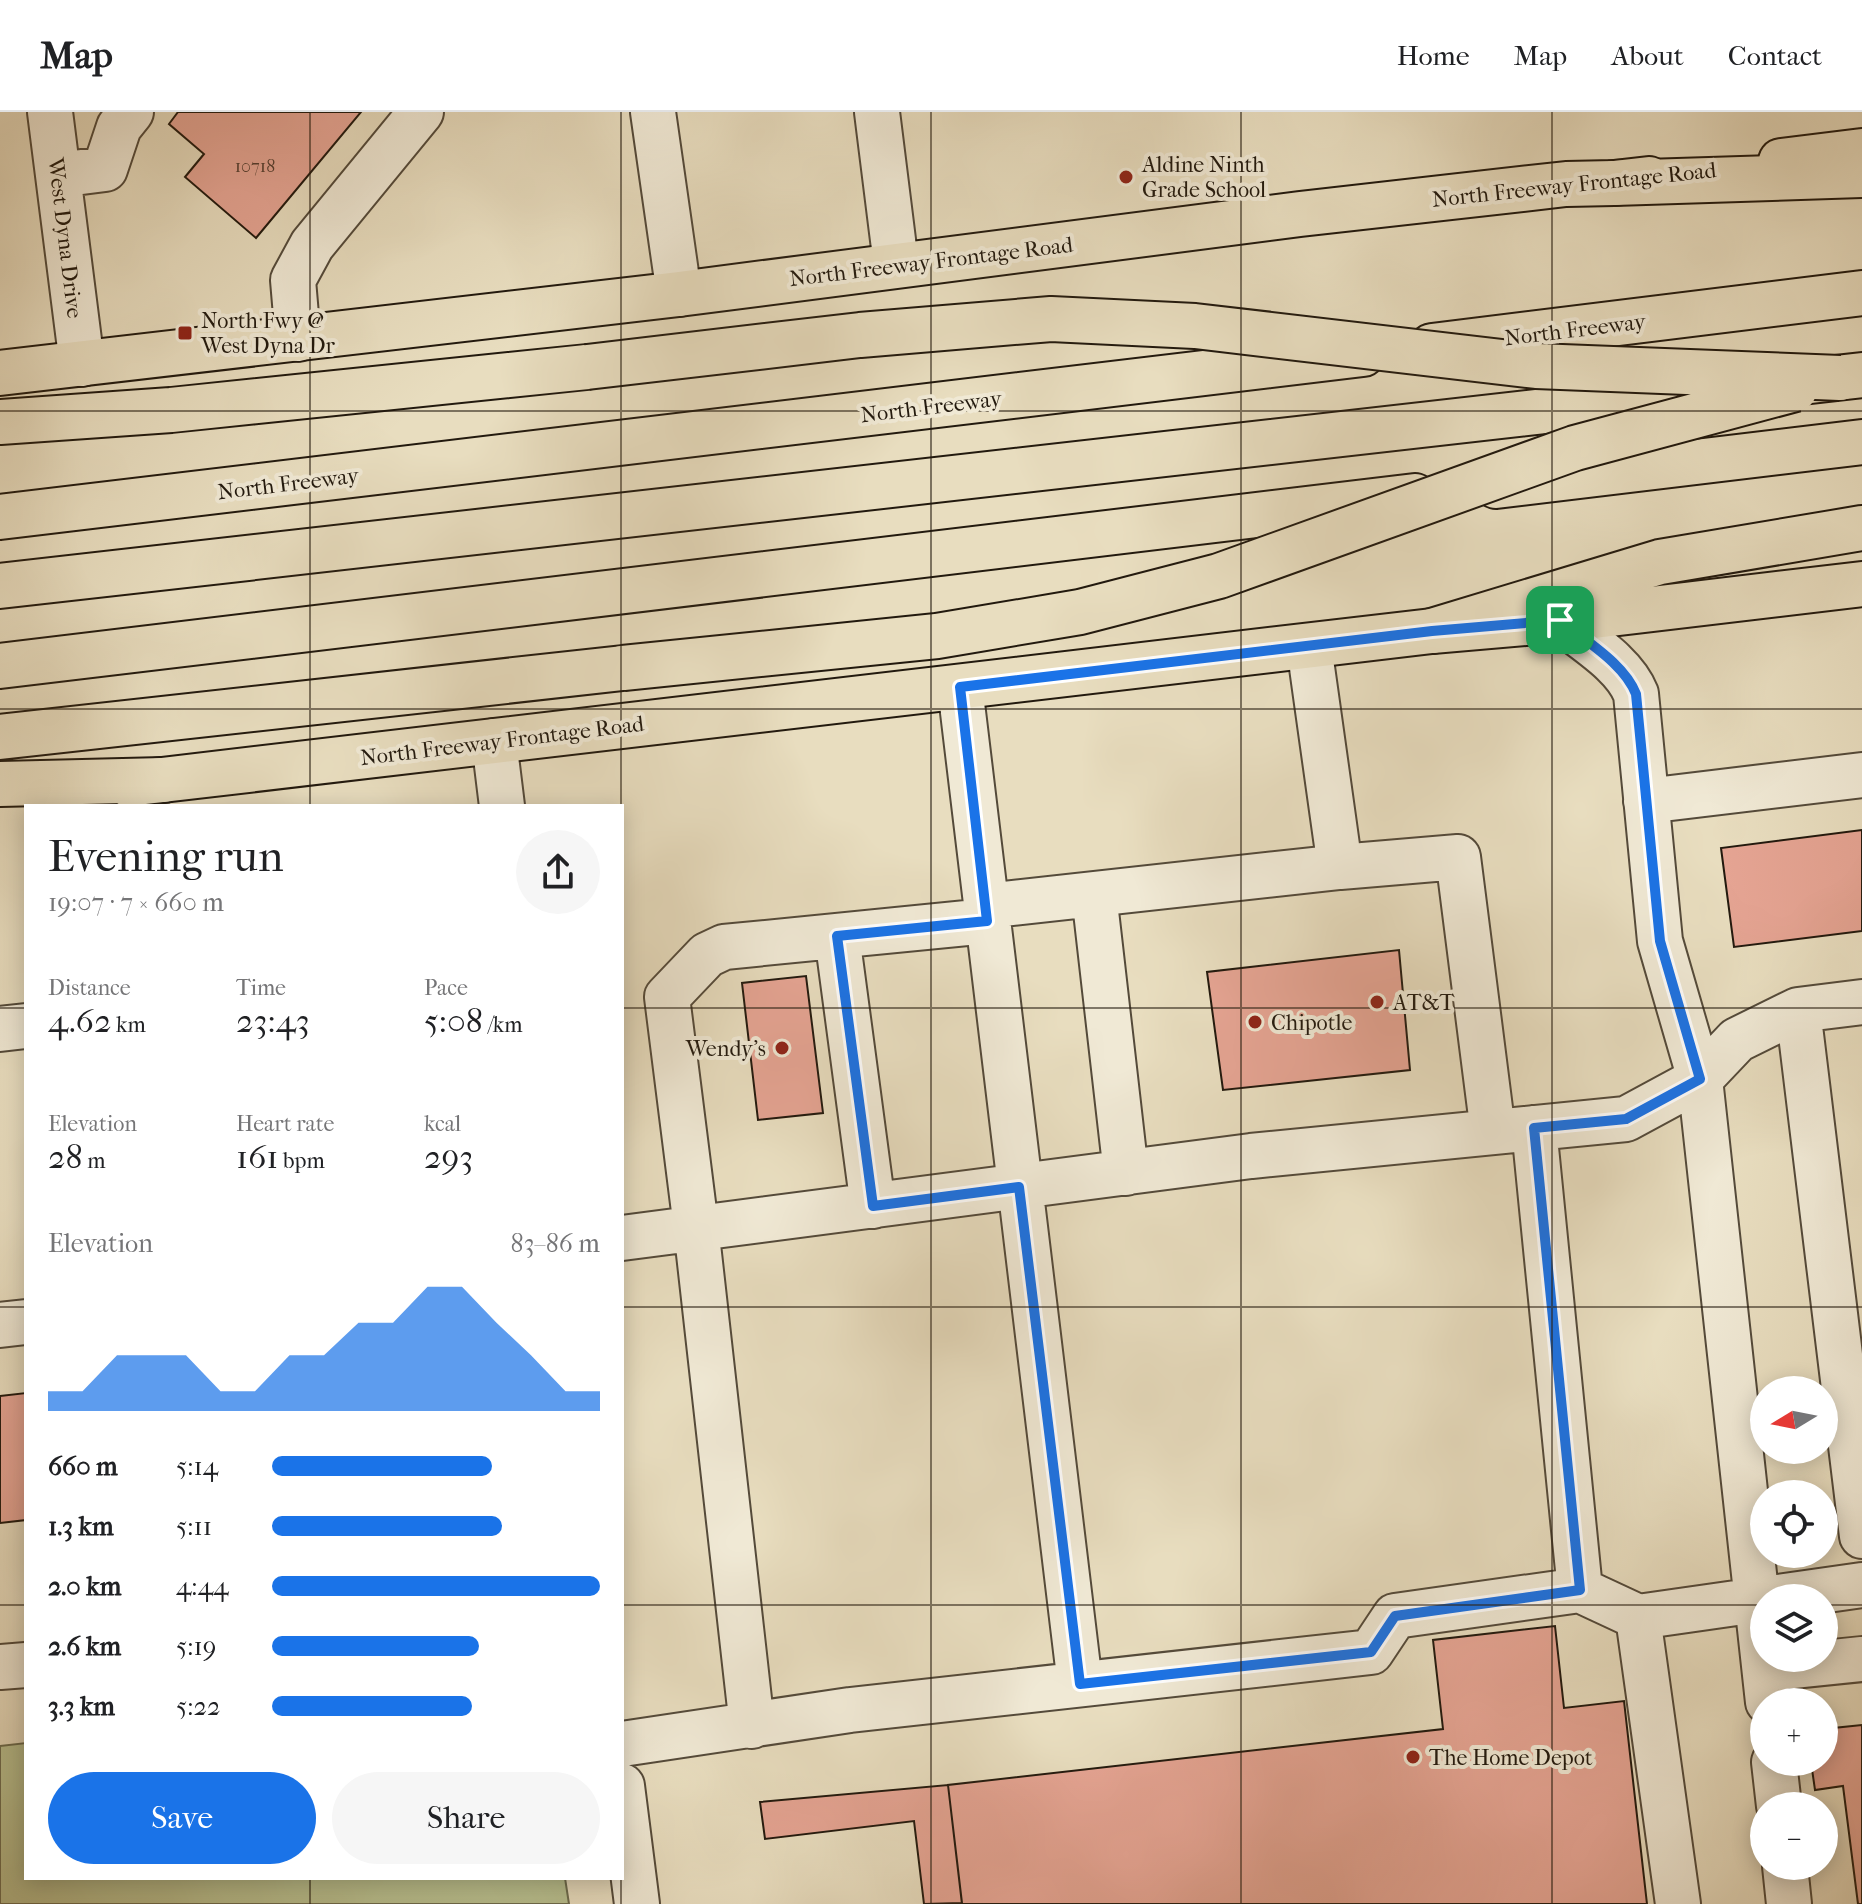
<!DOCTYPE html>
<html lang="en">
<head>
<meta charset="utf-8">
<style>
	:root { --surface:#fff; --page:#f6f6f6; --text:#202124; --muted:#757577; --line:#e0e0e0; --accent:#1a73e8 }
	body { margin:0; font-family:"IM FELL French Canon",serif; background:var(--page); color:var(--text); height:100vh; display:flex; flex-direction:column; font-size:30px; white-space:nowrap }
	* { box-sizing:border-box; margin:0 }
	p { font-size:26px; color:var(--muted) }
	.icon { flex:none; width:44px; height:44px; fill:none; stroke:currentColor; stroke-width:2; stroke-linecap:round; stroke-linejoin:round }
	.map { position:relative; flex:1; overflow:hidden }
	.drawer { position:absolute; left:24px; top:692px; width:600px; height:1076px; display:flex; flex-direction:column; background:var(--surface); border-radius:0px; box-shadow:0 4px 20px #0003 }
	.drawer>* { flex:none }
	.needle { width:52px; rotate:260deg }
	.fabs { position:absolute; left:1750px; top:1264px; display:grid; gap:16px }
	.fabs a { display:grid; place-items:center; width:88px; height:88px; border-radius:50%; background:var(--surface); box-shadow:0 4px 20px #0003; font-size:40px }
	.pin { position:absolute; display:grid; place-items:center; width:68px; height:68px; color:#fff; margin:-34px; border-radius:16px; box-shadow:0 4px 12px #0006 }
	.round { display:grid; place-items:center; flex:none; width:84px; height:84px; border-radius:42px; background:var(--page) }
	.head { display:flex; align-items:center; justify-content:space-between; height:136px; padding:0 24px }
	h1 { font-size:44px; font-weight:600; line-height:60px }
	.figures { display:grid; grid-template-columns:repeat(3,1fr); gap:12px; height:136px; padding:8px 24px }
	.figures div { display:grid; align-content:center }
	.figures b { font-size:34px; font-weight:600 }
	.figures small { font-size:22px; font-weight:400 }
	.figures p { font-size:22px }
	.chart { height:224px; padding:16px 24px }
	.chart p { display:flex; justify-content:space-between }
	.chart svg { width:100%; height:144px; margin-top:8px; fill:var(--accent); opacity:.7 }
	.primary-button { display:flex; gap:16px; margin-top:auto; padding:16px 24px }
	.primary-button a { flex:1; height:92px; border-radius:48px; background:var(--accent); color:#fff; font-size:32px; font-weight:600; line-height:92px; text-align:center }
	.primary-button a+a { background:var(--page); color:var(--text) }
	ul { padding:0 24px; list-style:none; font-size:26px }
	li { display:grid; grid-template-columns:128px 96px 1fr; align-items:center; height:60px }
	li i { height:20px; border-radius:10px; background:var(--accent) }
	header { display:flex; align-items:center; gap:48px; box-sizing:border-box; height:112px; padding:0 40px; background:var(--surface); border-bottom:2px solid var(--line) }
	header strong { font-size:38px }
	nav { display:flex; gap:44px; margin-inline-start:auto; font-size:28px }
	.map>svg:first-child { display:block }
</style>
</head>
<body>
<header>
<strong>Map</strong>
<nav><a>Home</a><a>Map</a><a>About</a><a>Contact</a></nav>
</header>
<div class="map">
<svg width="1862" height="1792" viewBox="0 0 1862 1792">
	<rect width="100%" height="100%" fill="#e8ddbf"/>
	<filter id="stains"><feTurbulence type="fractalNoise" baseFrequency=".0025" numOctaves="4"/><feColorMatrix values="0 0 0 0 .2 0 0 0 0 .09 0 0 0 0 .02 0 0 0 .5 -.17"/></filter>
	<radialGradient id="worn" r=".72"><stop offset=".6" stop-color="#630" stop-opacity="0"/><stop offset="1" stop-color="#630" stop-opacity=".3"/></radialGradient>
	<path fill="#b8c090" stroke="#6d6c4f" stroke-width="2" d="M26,1631v135h539l4,26h-569v-158z"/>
	<path fill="#e5a493" stroke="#22190e" stroke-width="2" d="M178,0h183l-105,126 -71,-61 19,-23 -35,-30z
		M1862,718v101l-128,16 -13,-99z
		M1399,838l11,120 -187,20 -16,-118z
		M806,864l17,137 -65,7 -16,-137z
		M26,1281v127l-26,3v-127z
		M1555,1514l9,82 60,-7 23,203h-685l-14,-119 495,-56 -10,-89z
		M1862,1613v179h-4l-15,-118 -28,4 -4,-28h13v-33z
		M948,1673l14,118 -38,1 -10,-83 -149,18 -5,-37z"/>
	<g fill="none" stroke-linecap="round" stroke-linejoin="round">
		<g stroke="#544a3a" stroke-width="48">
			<path id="minor" d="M50,0l32,252
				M653,0l26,182
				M877,0l19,152
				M58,63l47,-6 14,-42 12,-15
				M298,227l-5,-59 19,-35 109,-133
				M1560,508c25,21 64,43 76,74l24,247 40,138 68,623
				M960,575l120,997
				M494,629l8,65
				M1646,689l216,-26
				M1340,755l118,-10 35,275
				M1094,782l32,279
				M985,794l355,-39 -31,-221
				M837,824l36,270
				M1798,898l64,526
				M0,917l26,-3
				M1534,1016l46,462
				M622,1126l629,-82 375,-37 74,-40 37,-39 61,-30 64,-8
				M0,1213l26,-3
				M1771,1486l91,-13
				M1638,1505l40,287
				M0,1555l26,-2
				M1765,1557l97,-10
				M752,1614l-56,-499 -29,-230 40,-42 17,-8 263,-26
				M622,1632l228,-34 521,-58 24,-36 185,-26 58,27 126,-18
				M1774,1650l5,44
				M622,1674l15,118
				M1785,1754l4,38"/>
		</g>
		<g stroke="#22190e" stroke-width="48">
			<path id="major" d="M1781,49l81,-10
				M0,261l679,-79 621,-80 266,-30 48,-1 35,-4
				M128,672l1304,-153 128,-11 302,-36"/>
		</g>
		<g stroke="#22190e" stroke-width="48">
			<path id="highway" d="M1614,71l248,-8
				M1432,234l430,-53
				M0,310l171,-12 416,-43
				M1496,374l366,-44
				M0,405l1363,-163
				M0,474l1862,-211
				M1432,519l228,-69 202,-34
				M0,554l1415,-170
				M0,625l623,-69
				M0,672l164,-4"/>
		</g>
		<use href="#minor" stroke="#f0e9d5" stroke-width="44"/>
		<use href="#major" stroke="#e8ddbf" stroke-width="44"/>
		<use href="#highway" stroke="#e8ddbf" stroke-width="44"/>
		<g stroke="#22190e" stroke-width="48" stroke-linecap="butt">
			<path id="highway-bridge" d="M587,255l273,-32 191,-16 144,7 341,40 304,12
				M623,556l314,-32 143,-24 139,-36 356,-128 220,-59"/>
		</g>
		<use href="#highway-bridge" stroke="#e8ddbf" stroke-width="44"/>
	</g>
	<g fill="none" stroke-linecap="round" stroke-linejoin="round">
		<g stroke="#fff" stroke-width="16">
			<path id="route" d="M1560,508c25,21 64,43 76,74l24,247 40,138 -74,40 -92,9 46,462 -185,26 -24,36 -291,32 -61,-497 -146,19 -36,-270 150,-15 -27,-234 472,-56z"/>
		</g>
		<use href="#route" stroke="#1a73e8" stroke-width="10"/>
	</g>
	<path fill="none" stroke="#22190e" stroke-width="2" stroke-opacity="0.55" d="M310,0v694M621,0v694M931,0v1792M1241,0v1792M1552,0v1792M0,299h1862M0,597h1862M0,896h26M622,896h1240M0,1195h26M622,1195h1240M0,1493h26M622,1493h1142M1824,1493h38M310,1766v26M621,1766v26"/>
	<g fill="#8f2418" stroke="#f0e9d5" stroke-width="3">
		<circle cx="1126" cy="65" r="8"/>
		<rect x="177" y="213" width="16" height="16" rx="4"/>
		<circle cx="1377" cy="890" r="8"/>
		<circle cx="1255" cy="910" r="8"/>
		<circle cx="782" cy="936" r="8"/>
		<circle cx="1413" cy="1645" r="8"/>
	</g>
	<g text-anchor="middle" stroke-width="8" stroke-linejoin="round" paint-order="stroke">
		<g font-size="18" fill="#533c2f">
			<text x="255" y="60">10718</text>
		</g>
		<g font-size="22" fill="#22190e" stroke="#f0e9d5" text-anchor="start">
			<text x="1142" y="60">Aldine Ninth<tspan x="1142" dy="25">Grade School</tspan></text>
			<text x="201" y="216">North Fwy @<tspan x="201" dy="25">West Dyna Dr</tspan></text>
			<text x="1393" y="898">AT&amp;T</text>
			<text x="1271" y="918">Chipotle</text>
			<text x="766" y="944" text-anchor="end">Wendy's</text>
			<text x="1429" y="1653">The Home Depot</text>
		</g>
		<g font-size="22" fill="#22190e" stroke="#f0e9d5">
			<text transform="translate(1574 72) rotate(-6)" y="8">North Freeway Frontage Road</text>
			<text transform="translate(66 126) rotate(83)" y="8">West Dyna Drive</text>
			<text transform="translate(931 149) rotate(-7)" y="8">North Freeway Frontage Road</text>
			<text transform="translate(1575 217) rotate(-7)" y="8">North Freeway</text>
			<text transform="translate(931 294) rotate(-7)" y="8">North Freeway</text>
			<text transform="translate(288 371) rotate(-7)" y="8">North Freeway</text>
			<text transform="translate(502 628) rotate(-7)" y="8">North Freeway Frontage Road</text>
		</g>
	</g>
	<rect width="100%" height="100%" filter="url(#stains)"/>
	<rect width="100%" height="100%" fill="url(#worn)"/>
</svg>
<div class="fabs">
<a><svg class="needle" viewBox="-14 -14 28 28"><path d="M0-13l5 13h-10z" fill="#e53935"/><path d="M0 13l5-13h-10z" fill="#757577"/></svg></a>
<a><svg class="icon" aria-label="locate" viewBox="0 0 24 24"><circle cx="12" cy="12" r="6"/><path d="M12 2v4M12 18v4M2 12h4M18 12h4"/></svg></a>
<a><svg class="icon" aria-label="layers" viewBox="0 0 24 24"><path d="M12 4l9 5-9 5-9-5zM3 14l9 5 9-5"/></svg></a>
<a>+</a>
<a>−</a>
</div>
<div class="pin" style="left:1560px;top:508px;background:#1e9e55"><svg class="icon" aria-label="arrive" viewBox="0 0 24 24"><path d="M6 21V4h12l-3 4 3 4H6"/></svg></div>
<section class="drawer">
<div class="head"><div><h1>Evening run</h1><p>19:07 · 7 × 660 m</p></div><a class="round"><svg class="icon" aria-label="share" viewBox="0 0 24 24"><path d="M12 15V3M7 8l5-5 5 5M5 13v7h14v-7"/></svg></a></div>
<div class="figures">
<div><p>Distance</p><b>4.62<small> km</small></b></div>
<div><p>Time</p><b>23:43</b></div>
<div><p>Pace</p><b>5:08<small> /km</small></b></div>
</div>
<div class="figures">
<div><p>Elevation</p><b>28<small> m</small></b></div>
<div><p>Heart rate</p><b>161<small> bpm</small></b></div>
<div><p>kcal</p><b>293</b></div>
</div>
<div class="chart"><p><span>Elevation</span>83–86 m</p>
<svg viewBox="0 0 160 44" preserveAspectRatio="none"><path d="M0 44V38L10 38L20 27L30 27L40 27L50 38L60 38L70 27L80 27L90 17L100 17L110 6L120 6L130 17L140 27L150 38L160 38V44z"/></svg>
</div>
<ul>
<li><b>660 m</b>5:14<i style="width:67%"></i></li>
<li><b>1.3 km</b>5:11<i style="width:70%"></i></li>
<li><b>2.0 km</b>4:44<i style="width:100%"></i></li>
<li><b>2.6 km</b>5:19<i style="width:63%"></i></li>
<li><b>3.3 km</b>5:22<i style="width:61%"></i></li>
</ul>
<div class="primary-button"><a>Save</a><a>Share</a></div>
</section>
</div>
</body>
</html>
